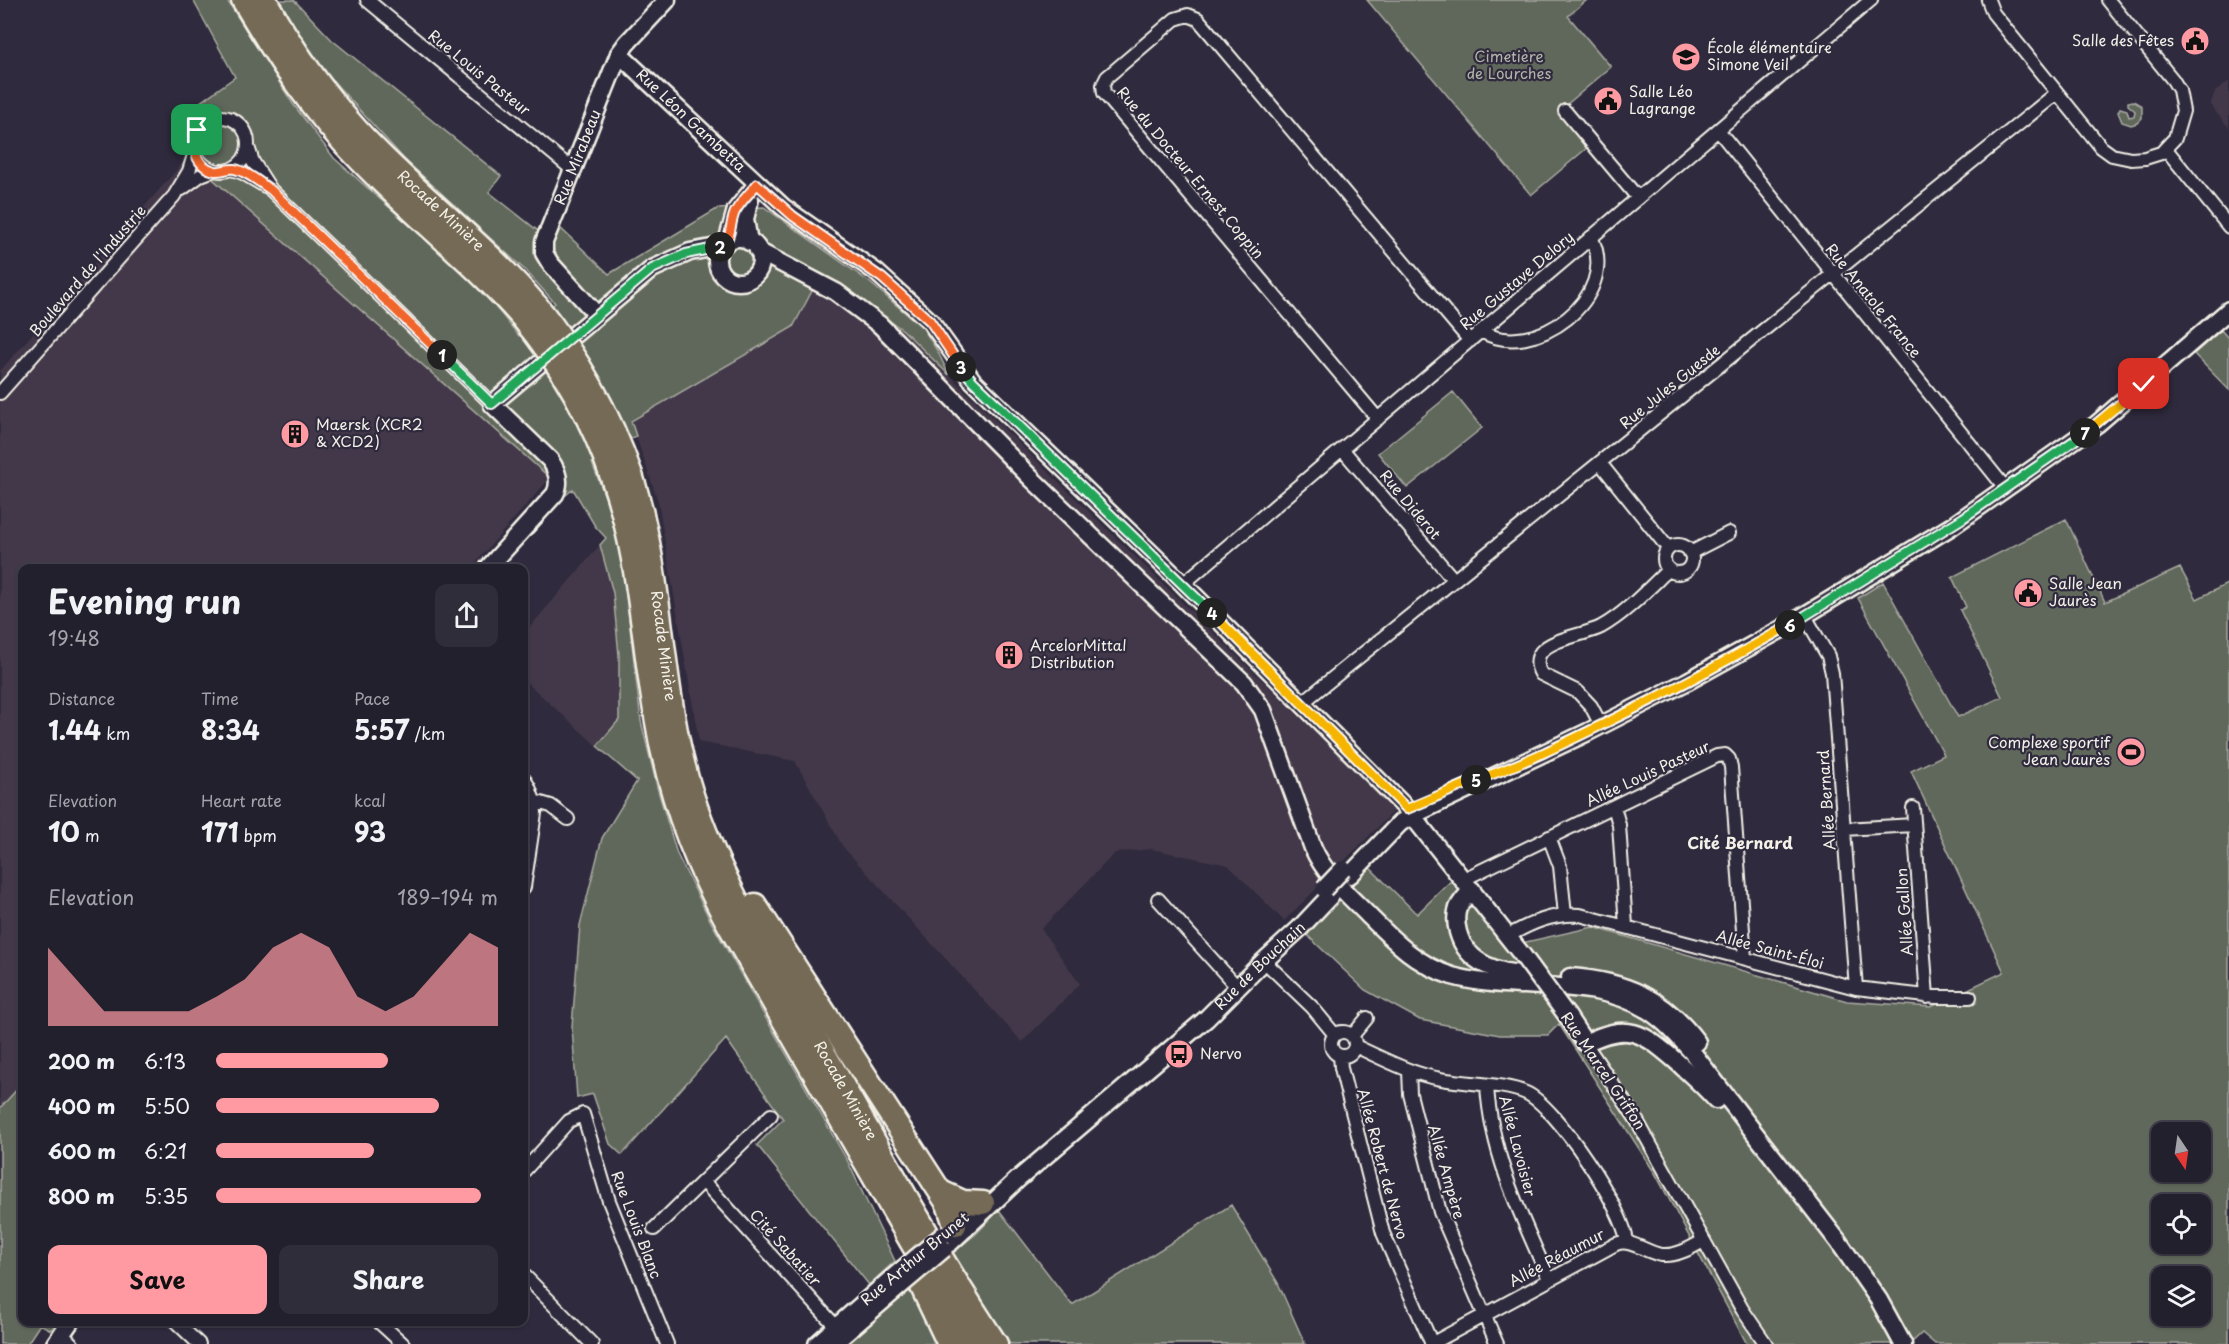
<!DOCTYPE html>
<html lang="en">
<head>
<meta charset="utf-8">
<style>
	:root { --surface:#23202e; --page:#2f2d3a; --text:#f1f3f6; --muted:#a3a3aa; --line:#403e4a; --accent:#ff9aa2 }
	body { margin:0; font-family:"Playpen Sans",sans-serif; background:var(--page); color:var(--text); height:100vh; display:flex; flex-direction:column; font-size:22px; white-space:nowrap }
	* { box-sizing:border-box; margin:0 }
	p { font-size:20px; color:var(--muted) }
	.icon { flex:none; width:33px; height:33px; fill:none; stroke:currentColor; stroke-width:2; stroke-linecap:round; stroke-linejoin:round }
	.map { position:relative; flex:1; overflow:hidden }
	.details { position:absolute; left:18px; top:564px; width:510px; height:762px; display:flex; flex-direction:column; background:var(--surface); border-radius:12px; box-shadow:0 2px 4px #0004,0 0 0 2px var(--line) }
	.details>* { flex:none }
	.needle { width:39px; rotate:167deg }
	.tools { position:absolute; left:2151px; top:1122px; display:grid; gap:12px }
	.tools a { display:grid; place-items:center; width:60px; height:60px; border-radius:12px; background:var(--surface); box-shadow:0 2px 4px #0004,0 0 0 2px var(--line); font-size:30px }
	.pin { position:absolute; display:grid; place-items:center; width:51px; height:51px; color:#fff; margin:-26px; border-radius:12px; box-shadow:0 3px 9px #0006 }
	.km { position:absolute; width:30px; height:30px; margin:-15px; border-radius:50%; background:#222; color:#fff; font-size:16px; line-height:30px; text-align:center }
	.round { display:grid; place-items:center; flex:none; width:63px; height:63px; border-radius:12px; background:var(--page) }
	.summary { display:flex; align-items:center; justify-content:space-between; height:102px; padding:0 30px }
	h1 { font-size:33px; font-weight:700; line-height:45px }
	.stats { display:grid; grid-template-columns:repeat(3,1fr); gap:9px; height:102px; padding:6px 30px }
	.stats div { display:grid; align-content:center }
	.stats b { font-size:26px; font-weight:700 }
	.stats small { font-size:16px; font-weight:400 }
	.stats p { font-size:16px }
	.chart { height:168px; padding:12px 30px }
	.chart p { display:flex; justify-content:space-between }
	.chart svg { width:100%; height:108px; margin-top:6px; fill:var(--accent); opacity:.7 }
	.primary-button { display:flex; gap:12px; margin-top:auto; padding:12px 30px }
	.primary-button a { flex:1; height:69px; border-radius:12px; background:var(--accent); color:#111; font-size:24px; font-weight:700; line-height:69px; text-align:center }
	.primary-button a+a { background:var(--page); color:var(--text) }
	ul { padding:0 30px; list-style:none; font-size:20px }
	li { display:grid; grid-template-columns:96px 72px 1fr; align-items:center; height:45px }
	li i { height:15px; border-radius:8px; background:var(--accent) }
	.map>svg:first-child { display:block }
</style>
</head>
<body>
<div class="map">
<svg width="2229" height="1344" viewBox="0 0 2229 1344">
	<rect width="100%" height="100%" fill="#2f2a3d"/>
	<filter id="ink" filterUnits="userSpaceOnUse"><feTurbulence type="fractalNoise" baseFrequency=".0167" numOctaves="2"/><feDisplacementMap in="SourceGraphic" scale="12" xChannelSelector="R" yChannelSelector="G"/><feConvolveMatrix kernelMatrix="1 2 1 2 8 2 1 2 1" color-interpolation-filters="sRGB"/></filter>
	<g filter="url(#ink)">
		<path fill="#433848" d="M2229,81v47l-19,-23 5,-13z
			M188,157l362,321 -79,90h-449v754h35l-6,8 -11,-6 -13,20h-27v-973z
			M820,276l25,14 58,40 492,480 -111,111 -56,-56 -77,-16 -36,4 -74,76 39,55 -58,58 -179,-195 -48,-86 -96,-19 -41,-241 -27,-79 162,-95z
			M600,545l13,48 6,62v65l-22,26 -73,-66v-46z"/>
		<path fill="#61685b" stroke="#aaaca2" stroke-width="1.5" fill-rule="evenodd" d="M193,0h34l66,104 41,54 146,130 39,48 36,-33 -29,-32 -122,-112 -79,-87 -48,-72h17l38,40 169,136 -12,16 48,38 14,7 6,-12 52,49 108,-65 47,-2 104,74 55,47 15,24 11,23 -46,-45 -58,-40 -25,-14 -27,51 -162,94 5,15 -44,27 17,44 12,44 20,170 16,66 20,67 34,68 137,240 47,99 -26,24 -112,-140 26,-26 -57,-80 -104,116 -12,-11 -17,-50 -16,4 -5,-71 8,-102 22,-87 35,-57 -40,-35 22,-26v-65l-6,-62 -13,-48 6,-7 -11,-12 -22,-37 -7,6 -16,-17 -362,-321 -4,-14 8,-35 43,-31z
			M1367,0h220l-19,16 43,51 -53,45 29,36 -56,47z
			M2133,101l9,5v12l-5,5 -6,2 -9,-3 -4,-10 2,-4 7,2 2,7 5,-1 1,-5 -7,-6v-3z
			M2221,330l8,9v51l-35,-36z
			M1453,392l29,36 -75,60 -29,-35z
			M2066,519l39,83 75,-34 17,31 32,-16v761h-294l-13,-11 -12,11h-163l-91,-169 -97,-151 -11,11h-48l-80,-15 -55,-30 -58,-55 61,-69 49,48 37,-36 50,69 89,-20 254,74 84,6 73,-35 -93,-201 33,-16 -86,-157 25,-16 75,135 44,-20 -42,-87 6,-3 -14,-30zM2162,1132h38v40h-38zM2162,1204h38v40h-38zM2162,1276h38v40h-38z
			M22,1084v238h35l-6,8 -11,-6 -13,20h-27v-236z
			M1231,1205l47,78 27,61h-295l-59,-90 25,-20 23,-24 73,95z
			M908,1290l46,54h-108z"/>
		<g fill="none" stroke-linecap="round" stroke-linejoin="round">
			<g stroke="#f4f1e8" stroke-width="16">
				<path id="street" d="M367,0l206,170
					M1988,0l5,13 108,134 11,8 19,4 14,-1 16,-5 14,-15 8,-27 -4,-21 -6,-10 -65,-80
					M1565,111l73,87
					M194 144a27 27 0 1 1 54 0a27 27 0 1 1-54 0Z
					M1718,130l288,359
					M248,147l5,15 18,28 221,214
					M2166,149l63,78
					M232,169l11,4 22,13
					M182,189l19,-14 13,-5
					M1481,331c52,32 141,-34 110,-94
					M0,393l174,-197 15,-25 6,-19
					M1378,419l-274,-326 -1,-8 4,-8 68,-58 13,-4 10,4 272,322
					M1342,449l112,131
					M1600,463l68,85
					M1664 559a14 14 0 1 1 28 0a14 14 0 1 1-28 0Z
					M1690,553l39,-20
					M1183,584l688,-584
					M1805,616l23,40 4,17 24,315
					M1302,703l755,-610
					M1601,725l-10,-19 -13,-14 -37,-18c-4,-7 -5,-15 0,-22 12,-14 44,-17 60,-25 25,-14 47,-38 68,-58
					M524,779l5,8 5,14 17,5 17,13
					M1614,806l5,19 7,101
					M1913,808l14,189
					M1844,829l70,-4
					M1549,837l11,29 5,49
					M1464,879l253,-123 8,-1 4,4 2,8 14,191
					M524,887l11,-74 -1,-12
					M1158,899l80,89
					M1508,936c23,-13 45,-23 72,-21l276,73 79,9h35
					M1264,961l48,46 23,28
					M1331 1044a12 12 0 1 1 24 0a12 12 0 1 1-24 0Z
					M1352,1036l15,-18
					M1585,1043l51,76 106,190 24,35
					M1355,1046c27,12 52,26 81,32 26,6 68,5 90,15 30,13 98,116 101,149
					M1340,1056l1,12 42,165 49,111
					M1409,1071l1,23 30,118 57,132
					M1487,1086c4,69 35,132 62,193
					M524,1171l45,-50 14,-7 26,87 58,143
					M703,1181l138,151
					M654,1229l117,-114
					M524,1275l68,69
					M176,1322l23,22
					M379,1322l24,22
					M62,1334l10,10
					M1431,1344l185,-100c15,-6 30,9 46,11 15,1 29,-7 41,-14"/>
			</g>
			<g stroke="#f4f1e8" stroke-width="21">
				<g id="secondary">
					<path id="s1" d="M619,54l164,153 93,65 54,49 43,60 210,203 224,225 116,147"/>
					<circle cx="739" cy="260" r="22"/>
					<path d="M727,242l9,-32 21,-26"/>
					<path d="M749,242l-4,-23 5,-20"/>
					<path d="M758,251l78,41 44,33 152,154 212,204 19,27 50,138c12,27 34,46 55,67 25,25 49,50 84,61 64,18 139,-2 197,35 17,11 30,26 43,41l146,189 41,59 24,44"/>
					<path id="s2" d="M597,315l-47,-52 -6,-10v-11l75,-188 8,-11 40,-43"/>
					<path d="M488,568l67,-74c6,-12 2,-24 -5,-34l-58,-56 160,-135 38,-17 32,-6"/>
					<path d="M1350,875l50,-52 13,-8 175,-83 98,-50 101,-56 165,-100 145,-102 132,-114"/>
					<path d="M1472,890c-5,5 -11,11 -14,18 -3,8 -2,16 0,24 9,33 41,41 72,43"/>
					<path d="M1570,977c55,4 94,21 127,65"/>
					<path d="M1568,1017l17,26c44,-21 57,-11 91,18 14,13 28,25 40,39"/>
					<path id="s3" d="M950,1243l67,-63 189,-161 58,-58 35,-32 32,-34"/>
					<path d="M55,1344l15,-22"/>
					<path d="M817,1344l75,-66"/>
					<path d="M833,1344l66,-57"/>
				</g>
			</g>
			<g stroke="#f4f1e8" stroke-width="27">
				<g id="highway">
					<path d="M243,0c35,59 69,112 118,161 52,54 111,99 160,155"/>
					<path id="s4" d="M265,0c26,47 56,90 92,130 56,62 125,111 180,176"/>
					<path id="s5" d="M631,475c34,104 28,218 61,320 30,93 85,176 133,260 56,97 109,196 171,289"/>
					<path d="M613,480c27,78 29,162 44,242 12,74 37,140 73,205l182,316 61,101"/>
					<path d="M755,905l193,299 7,21"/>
					<path d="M941,1192l22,10 20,1"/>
					<path d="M922,1287l27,57"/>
				</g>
			</g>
			<use href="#street" stroke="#2f2a3d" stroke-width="12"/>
			<use href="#secondary" stroke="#2f2a3d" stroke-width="16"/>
			<use href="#highway" stroke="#756a55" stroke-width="22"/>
			<g stroke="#f4f1e8" stroke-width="21" stroke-linecap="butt">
				<path id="secondary-bridge" d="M1324,889l19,-20
					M1523,956l45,61
					M892,1278l51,-43
					M899,1287l45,-38"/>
			</g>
			<g stroke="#f4f1e8" stroke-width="27" stroke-linecap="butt">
				<path id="highway-bridge" d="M537,306c41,51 72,107 94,169
					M521,316c41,49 72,104 92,164"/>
			</g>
			<use href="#secondary-bridge" stroke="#2f2a3d" stroke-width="16"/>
			<use href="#highway-bridge" stroke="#756a55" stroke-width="22"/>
		</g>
	</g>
	<g fill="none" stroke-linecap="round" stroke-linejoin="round" filter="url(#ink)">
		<g stroke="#fff" stroke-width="12">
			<path id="split-1" d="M197,130c-7,16 -1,37 18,41 7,1 13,-3 19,-2 13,2 26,14 37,21l171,165"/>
		</g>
		<g stroke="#fff" stroke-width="12">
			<path id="split-2" d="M442,355l50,49 160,-135 34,-15 34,-7"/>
		</g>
		<g stroke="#fff" stroke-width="12">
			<path id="split-3" d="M720,247c13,-9 9,-22 15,-35 5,-10 15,-19 22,-28l36,32 89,62 48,43 31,46"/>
		</g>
		<g stroke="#fff" stroke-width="12">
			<path id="split-4" d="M961,367l12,14 239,232"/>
		</g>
		<g stroke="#fff" stroke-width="12">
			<path id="split-5" d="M1212,613l195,196 69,-29"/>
		</g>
		<g stroke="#fff" stroke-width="12">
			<path id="split-6" d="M1476,780c53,-18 103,-44 154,-69 54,-27 108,-56 160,-86"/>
		</g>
		<g stroke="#fff" stroke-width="12">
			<path id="split-7" d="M1790,625l173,-107 122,-85"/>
		</g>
		<g stroke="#fff" stroke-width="12">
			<path id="split-8" d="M2085,433l59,-49"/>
		</g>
		<use href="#split-1" stroke="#f0652b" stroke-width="8"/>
		<use href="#split-2" stroke="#22a559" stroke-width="8"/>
		<use href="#split-3" stroke="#f0652b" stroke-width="8"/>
		<use href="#split-4" stroke="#22a559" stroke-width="8"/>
		<use href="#split-5" stroke="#f5b400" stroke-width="8"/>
		<use href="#split-6" stroke="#f5b400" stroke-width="8"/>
		<use href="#split-7" stroke="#22a559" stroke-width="8"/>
		<use href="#split-8" stroke="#f5b400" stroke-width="8"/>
	</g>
	<defs>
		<g id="civic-disc" transform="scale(1.5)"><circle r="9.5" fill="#ff9aa2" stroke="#2f2a3d"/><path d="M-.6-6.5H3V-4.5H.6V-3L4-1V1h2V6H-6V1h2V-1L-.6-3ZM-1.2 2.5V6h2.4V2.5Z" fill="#111"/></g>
		<g id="school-disc" transform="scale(1.5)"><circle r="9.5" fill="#ff9aa2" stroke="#2f2a3d"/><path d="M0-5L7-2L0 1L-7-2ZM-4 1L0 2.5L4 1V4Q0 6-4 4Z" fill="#111"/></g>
		<g id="building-disc" transform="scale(1.5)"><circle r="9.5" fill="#ff9aa2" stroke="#2f2a3d"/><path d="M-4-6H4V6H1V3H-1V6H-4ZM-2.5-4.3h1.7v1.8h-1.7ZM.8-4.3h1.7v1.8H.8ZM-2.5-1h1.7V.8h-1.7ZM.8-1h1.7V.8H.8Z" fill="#111"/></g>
		<g id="stadium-disc" transform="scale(1.5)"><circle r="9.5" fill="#ff9aa2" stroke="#2f2a3d"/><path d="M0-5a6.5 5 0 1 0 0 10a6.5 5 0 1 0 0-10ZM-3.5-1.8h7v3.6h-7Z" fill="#111"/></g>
		<g id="bus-disc" transform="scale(1.5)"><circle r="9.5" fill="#ff9aa2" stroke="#2f2a3d"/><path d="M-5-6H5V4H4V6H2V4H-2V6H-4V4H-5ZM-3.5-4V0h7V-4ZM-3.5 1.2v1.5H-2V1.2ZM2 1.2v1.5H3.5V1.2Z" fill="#111"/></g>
	</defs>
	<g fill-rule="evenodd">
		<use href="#civic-disc" x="2195" y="41"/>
		<use href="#school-disc" x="1686" y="57"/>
		<use href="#civic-disc" x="1608" y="101"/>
		<use href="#building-disc" x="295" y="434"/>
		<use href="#civic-disc" x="2028" y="593"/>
		<use href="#building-disc" x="1009" y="655"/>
		<use href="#stadium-disc" x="2131" y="752"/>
		<use href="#bus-disc" x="1179" y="1054"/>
	</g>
	<g text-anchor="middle" stroke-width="4.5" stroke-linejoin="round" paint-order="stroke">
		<g font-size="15" fill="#f4f1e8" stroke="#2f2a3d" text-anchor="start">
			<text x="2174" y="46" text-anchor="end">Salle des Fêtes</text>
			<text x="1707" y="53">École élémentaire<tspan x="1707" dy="17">Simone Veil</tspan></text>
			<text x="1629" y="97">Salle Léo<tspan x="1629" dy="17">Lagrange</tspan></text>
			<text x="316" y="430">Maersk (XCR2<tspan x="316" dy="17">&amp; XCD2)</tspan></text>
			<text x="2049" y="589">Salle Jean<tspan x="2049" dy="17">Jaurès</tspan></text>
			<text x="1030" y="651">ArcelorMittal<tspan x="1030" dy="17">Distribution</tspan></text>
			<text x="2110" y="748" text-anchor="end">Complexe sportif<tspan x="2110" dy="17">Jean Jaurès</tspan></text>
			<text x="1200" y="1059">Nervo</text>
		</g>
		<g font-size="15" fill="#b2b3a9" stroke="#2f2a3d">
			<text x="1509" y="62">Cimetière<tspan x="1509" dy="17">de Lourches</tspan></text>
		</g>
		<g font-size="15" fill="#f4f1e8" stroke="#2f2a3d">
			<text transform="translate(479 73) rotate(39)" y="5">Rue Louis Pasteur</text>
			<text dy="5" stroke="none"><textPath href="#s1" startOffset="98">Rue Léon Gambetta</textPath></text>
			<text dy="5" stroke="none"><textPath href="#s2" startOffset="184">Rue Mirabeau</textPath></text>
			<text transform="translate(1190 173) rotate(50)" y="5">Rue du Docteur Ernest Coppin</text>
			<text dy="5" stroke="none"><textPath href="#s4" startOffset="276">Rocade Minière</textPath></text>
			<text transform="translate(88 271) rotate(-49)" y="5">Boulevard de l'Industrie</text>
			<text transform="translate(1517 281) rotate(-40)" y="5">Rue Gustave Delory</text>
			<text transform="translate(1873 301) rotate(51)" y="5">Rue Anatole France</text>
			<text transform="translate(1670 387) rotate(-39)" y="5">Rue Jules Guesde</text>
			<text transform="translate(1410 505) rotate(50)" y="5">Rue Diderot</text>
			<text dy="5" stroke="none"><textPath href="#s5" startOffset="174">Rocade Minière</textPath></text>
			<text transform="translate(1648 774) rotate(-25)" y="5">Allée Louis Pasteur</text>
			<text transform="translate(1827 800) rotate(-94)" y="5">Allée Bernard</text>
			<text transform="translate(1905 912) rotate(-94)" y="5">Allée Gallon</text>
			<text transform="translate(1770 950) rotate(15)" y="5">Allée Saint-Éloi</text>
			<text dy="5" stroke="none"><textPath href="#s3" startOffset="416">Rue de Bouchain</textPath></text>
			<text transform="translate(1603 1071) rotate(56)" y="5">Rue Marcel Griffon</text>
			<text dy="5" stroke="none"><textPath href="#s5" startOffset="660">Rocade Minière</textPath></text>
			<text transform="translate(1517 1146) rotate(75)" y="5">Allée Lavoisier</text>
			<text transform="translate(1382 1164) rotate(75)" y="5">Allée Robert de Nervo</text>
			<text transform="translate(1446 1172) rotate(74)" y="5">Allée Ampère</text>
			<text transform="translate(636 1225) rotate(69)" y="5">Rue Louis Blanc</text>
			<text transform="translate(785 1248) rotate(48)" y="5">Cité Sabatier</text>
			<text transform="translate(1557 1258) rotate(-28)" y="5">Allée Réaumur</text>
			<text transform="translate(915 1259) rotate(-40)" y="5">Rue Arthur Brunet</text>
		</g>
		<g font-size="16" font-weight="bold" fill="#f4f1e8" stroke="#2f2a3d">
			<text x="1740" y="849">Cité Bernard</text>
		</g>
	</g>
</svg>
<div class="tools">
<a><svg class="needle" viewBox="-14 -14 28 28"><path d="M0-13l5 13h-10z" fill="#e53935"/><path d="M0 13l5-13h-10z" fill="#a3a3aa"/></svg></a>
<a><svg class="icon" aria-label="locate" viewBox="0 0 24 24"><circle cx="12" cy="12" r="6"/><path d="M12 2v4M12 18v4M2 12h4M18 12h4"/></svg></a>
<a><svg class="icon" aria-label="layers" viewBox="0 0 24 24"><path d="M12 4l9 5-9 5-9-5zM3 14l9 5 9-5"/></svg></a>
</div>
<div class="pin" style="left:197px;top:130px;background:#1e9e55"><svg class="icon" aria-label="arrive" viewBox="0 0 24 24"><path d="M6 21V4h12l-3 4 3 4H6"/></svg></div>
<div class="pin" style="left:2144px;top:384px;background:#d93025"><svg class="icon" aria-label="check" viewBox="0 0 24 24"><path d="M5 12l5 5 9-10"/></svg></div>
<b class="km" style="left:442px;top:355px">1</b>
<b class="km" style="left:720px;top:247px">2</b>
<b class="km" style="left:961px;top:367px">3</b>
<b class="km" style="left:1212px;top:613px">4</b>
<b class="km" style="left:1476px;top:780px">5</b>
<b class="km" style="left:1790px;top:625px">6</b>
<b class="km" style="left:2085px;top:433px">7</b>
<section class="details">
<div class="summary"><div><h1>Evening run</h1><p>19:48</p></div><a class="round"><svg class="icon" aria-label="share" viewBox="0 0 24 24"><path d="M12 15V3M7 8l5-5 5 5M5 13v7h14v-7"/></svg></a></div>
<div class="stats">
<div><p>Distance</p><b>1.44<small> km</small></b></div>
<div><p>Time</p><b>8:34</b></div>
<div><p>Pace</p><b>5:57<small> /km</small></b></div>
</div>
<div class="stats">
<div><p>Elevation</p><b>10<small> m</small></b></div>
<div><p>Heart rate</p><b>171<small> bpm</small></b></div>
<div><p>kcal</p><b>93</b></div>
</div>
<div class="chart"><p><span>Elevation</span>189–194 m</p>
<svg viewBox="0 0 160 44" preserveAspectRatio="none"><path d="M0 44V12L10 25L20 38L30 38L40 38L50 38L60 32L70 25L80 12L90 6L100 12L110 32L120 38L130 32L140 19L150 6L160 12V44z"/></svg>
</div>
<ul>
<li><b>200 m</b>6:13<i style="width:61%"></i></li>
<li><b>400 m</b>5:50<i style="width:79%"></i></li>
<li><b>600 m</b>6:21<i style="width:56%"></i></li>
<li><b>800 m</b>5:35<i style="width:94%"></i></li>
</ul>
<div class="primary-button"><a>Save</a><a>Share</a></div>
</section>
</div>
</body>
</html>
